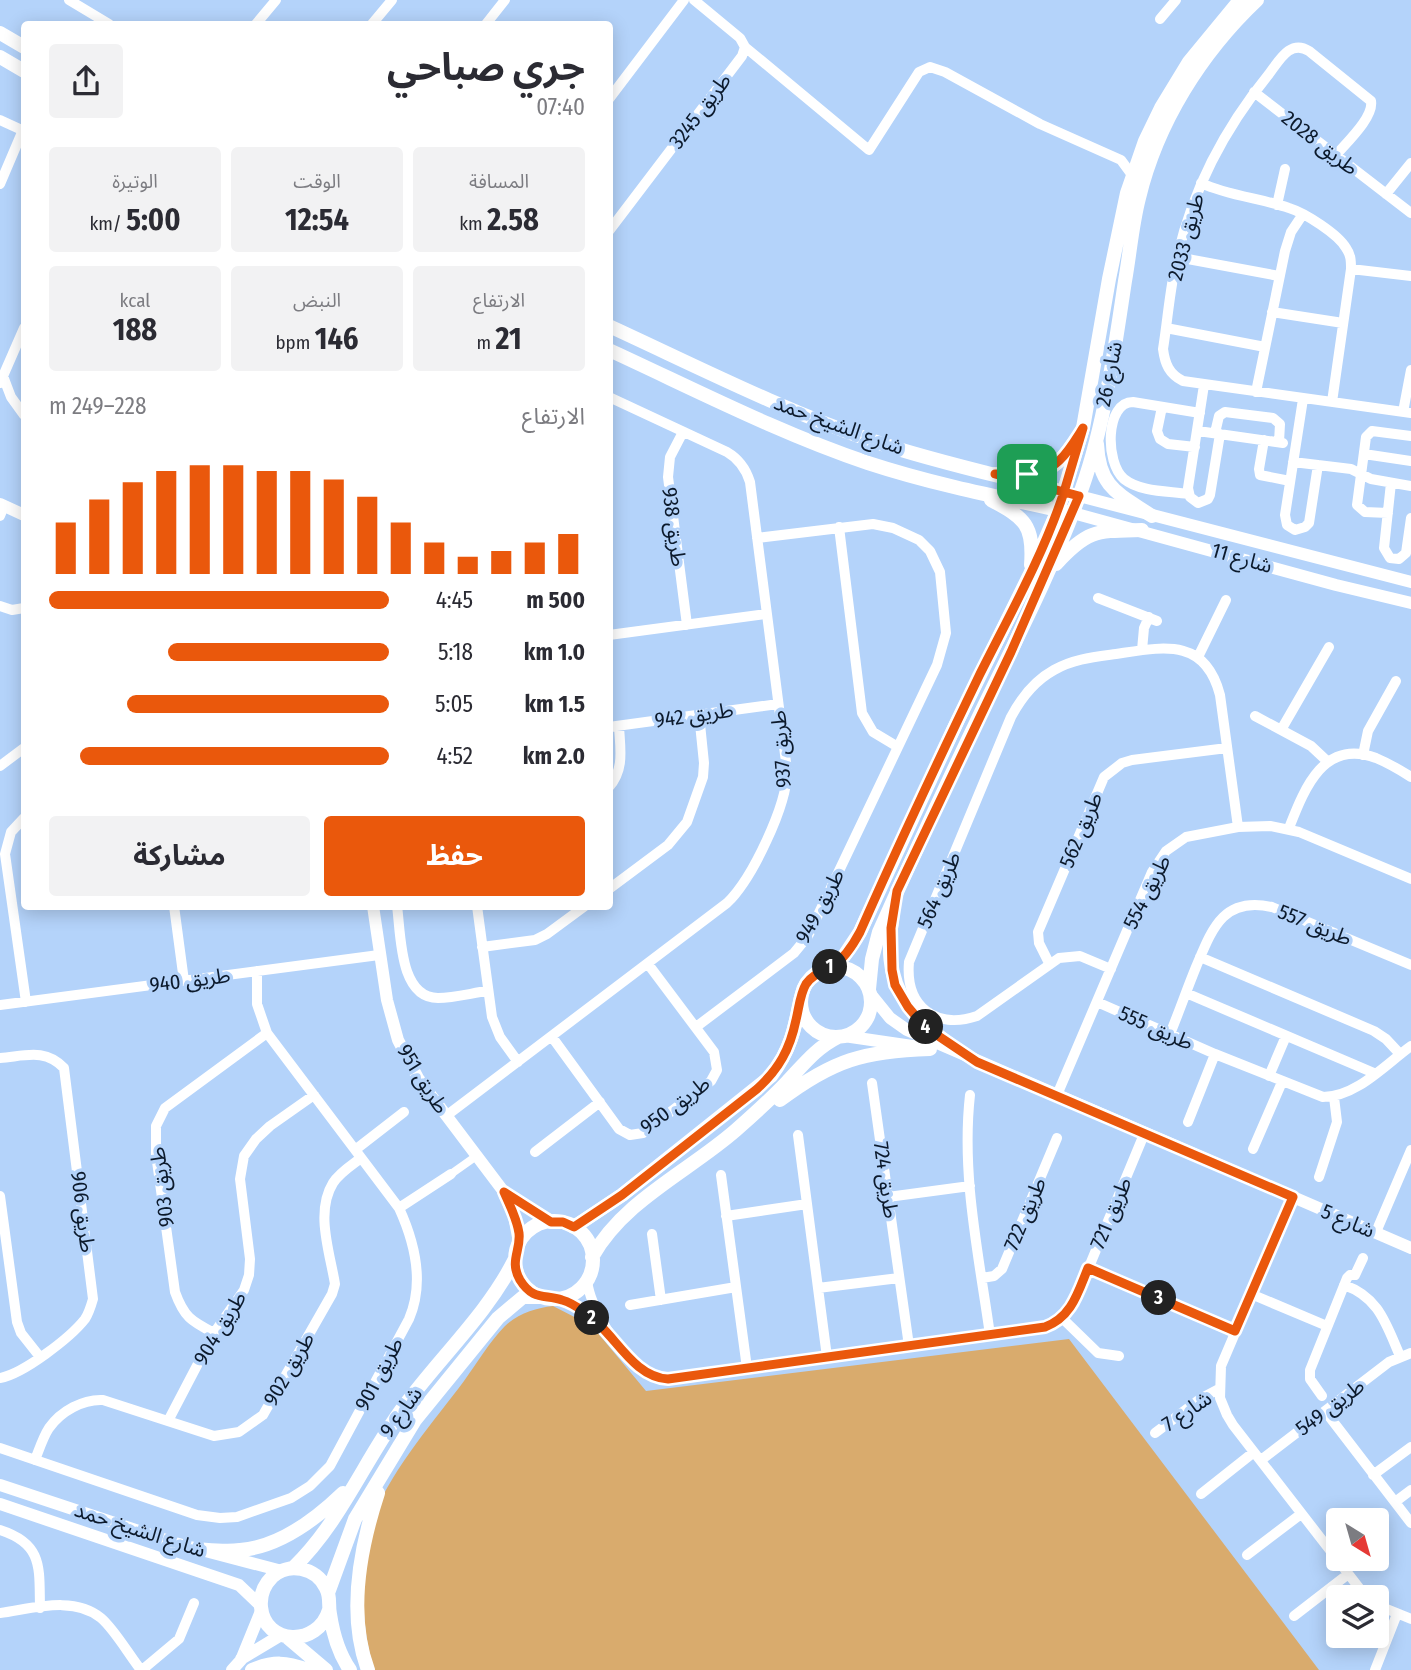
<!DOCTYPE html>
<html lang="ar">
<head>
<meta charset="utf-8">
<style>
	:root { --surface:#fff; --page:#f2f2f3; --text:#2b2b33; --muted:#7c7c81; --accent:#ea580c }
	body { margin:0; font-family:"Fira Sans Condensed","Noto Sans Arabic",sans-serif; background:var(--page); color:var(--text); direction:rtl; height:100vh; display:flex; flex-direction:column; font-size:26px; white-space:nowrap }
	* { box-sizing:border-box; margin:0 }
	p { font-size:23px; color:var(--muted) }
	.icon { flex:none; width:38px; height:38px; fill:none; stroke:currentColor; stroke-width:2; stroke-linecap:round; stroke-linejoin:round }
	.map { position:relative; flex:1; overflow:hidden; direction:ltr }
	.panel { position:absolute; left:21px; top:21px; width:592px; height:889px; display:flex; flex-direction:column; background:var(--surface); border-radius:7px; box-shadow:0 4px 18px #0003; direction:rtl }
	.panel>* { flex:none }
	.needle { width:46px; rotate:143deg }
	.controls { position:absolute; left:1326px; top:1508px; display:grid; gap:14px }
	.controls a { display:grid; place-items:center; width:63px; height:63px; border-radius:7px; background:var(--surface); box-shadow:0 4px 18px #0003; font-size:35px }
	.pin { position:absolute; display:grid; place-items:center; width:60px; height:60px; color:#fff; margin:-30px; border-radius:14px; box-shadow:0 4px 10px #0006 }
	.km { position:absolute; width:35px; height:35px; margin:-18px; border-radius:50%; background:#222; color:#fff; font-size:19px; line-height:35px; text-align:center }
	.round { display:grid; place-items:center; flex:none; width:74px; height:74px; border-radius:7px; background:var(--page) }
	.overview { display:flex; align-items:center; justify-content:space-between; height:119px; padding:0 28px }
	h1 { font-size:38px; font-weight:700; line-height:52px }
	.metrics { display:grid; grid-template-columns:repeat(3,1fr); gap:10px; height:119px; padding:7px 28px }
	.metrics div { display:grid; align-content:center; border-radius:7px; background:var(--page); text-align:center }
	.metrics b { font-size:30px; font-weight:700 }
	.metrics small { font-size:19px; font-weight:400 }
	.metrics p { font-size:19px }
	.chart { height:196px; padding:14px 28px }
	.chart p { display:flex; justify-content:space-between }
	.chart svg { width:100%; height:126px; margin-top:7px; stroke:var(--accent); stroke-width:6 }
	.button { display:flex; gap:14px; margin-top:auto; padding:14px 28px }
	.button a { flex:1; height:80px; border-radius:7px; background:var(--accent); color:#fff; font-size:28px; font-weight:700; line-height:80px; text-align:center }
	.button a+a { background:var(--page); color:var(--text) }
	ul { padding:0 28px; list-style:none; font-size:23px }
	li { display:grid; grid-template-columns:112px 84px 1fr; align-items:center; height:52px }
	li i { height:18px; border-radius:9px; background:var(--accent) }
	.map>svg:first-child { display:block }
</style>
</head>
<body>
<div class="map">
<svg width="1411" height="1670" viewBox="0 0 1411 1670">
	<rect width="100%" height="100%" fill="#b4d3fa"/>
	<path fill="#d9ab6d" d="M553,1306l39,20 54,65 423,-52 250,331h-944c-16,-40 -15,-116 0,-157 18,-45 60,-93 89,-132 13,-18 26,-40 41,-55 14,-13 31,-18 48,-20z"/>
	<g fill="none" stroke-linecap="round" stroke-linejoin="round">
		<path stroke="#fff" stroke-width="8" d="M451,1174l24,-17"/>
		<path stroke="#fff" stroke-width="10" d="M69,0l40,24
			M1160,19l16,-19
			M256,24l20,-24
			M372,24l20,-24
			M486,24l19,-24
			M745,47l124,103 50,-78 11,-5 15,5 95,52 81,36 11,15
			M1254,92l157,121
			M609,99l75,-99
			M0,120l24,11
			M1336,155c11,-13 38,-38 35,-54l-62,-50c-19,-12 -30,10 -40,23 -44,54 -75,112 -91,180 -8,31 -10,64 -15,95 2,15 6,25 20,32l228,32
			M1201,183c28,13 59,15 88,25 16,5 49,26 57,40 5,7 5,13 5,21l-19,133
			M0,184l23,-54
			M1386,194l25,-31
			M1277,205l8,-36
			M609,231l133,-175 3,-9 -5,-9 -46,-38
			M1177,257l102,19
			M1351,269l60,7
			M1272,312l71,11
			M1166,328l99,19
			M3,376l8,21 13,18
			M0,383l24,-55
			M1204,385l-16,103 2,9 8,6 10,-4 2,-4 10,-61
			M1256,392l29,-141 6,-19 12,-18
			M1303,399l-18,116 2,10 8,5 10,-3 4,-4 9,-58
			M1162,407l-5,24 3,8 8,5 27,3
			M1403,412l8,-42
			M1198,431l85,12
			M683,432l-13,25 -2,20 19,148
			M1215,433l4,-17 6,-4 48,6 7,6 -1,18
			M1264,440l-5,29 1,6 30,6
			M1364,454l47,7
			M1293,462l58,7 20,10 40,7
			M1391,483l-7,65 6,10 9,1 7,-6 5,-35
			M1188,494c-20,-3 -48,-2 -64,-15 -19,-16 -19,-77 9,-77l67,11
			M1388,513l-23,-1 -8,-7 9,-68 6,-6 39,5
			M0,516l4,-10
			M839,527l23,186 11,19 25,15
			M1098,598l59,23
			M0,606l12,4 12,-2
			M609,635l157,-21
			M1142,650l2,-22 5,-11
			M1198,657l28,-57
			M1255,716l56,30 17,16
			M609,727l169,-23
			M1281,730l48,-83
			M1363,755l5,-24 28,-50
			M0,766l24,-18
			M609,787c16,-18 11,-39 10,-61
			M24,818l-13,14 -6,22 21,148
			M1289,828c15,-38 34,-90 87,-70 12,5 24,12 35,19
			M609,889l59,-44 19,-23 16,-45 1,-14 -5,-49
			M174,906l10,75
			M397,906c4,28 2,92 41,92 16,0 34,-5 49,-7
			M477,906l15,111 8,20 18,25
			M482,947l53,-7 12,-6 38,-28
			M1200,957l174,74 12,8 14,15
			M1049,963l-10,-20 -1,-11 66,-155 18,-14 10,-3 95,-12
			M1111,969l-31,-13 -21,2 -82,58c-42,14 -72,-10 -68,-54l102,-245c10,-19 23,-36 43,-47 19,-11 40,-13 62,-16 47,-7 89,-17 104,41l18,132
			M1186,993l188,80
			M1097,1002l118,52 108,43c33,0 62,-32 88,-51
			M0,1005l379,-50
			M696,1027l98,-74 14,-17 129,-271 9,-32 -6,-61 -10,-21 -11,-11 -26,-12 -20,-4 -116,14
			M1170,1034c9,-22 17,-45 26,-67 16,-38 27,-71 76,-60l139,58
			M552,1037l67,92 11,6 13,-2 68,-52 6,-11 -3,-18 -66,-88
			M0,1058c25,-2 45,-10 64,10l29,231c-2,7 -4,14 -8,20 -15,19 -62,55 -85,59
			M1269,1076l17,-40
			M872,1083l37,263
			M970,1095c-9,80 9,161 20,240
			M1057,1095l95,-223 14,-21 20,-14 52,-10 32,-1 29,6 112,47
			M446,1116l281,-213c25,-24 61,-99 60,-133l-37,-288c-4,-13 -11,-23 -23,-30l-118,-55
			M1188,1122l27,-68
			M798,1135l29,222
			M1253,1149l29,-67
			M355,1150l49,-38
			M535,1152l65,-50
			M721,1175l26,193
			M1319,1177l18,-55 -3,-25
			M0,1196l17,126 4,11 19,24
			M888,1197l82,-11
			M1293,1197l-72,169 -1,32 7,17 6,10 134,173
			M399,1208l52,-34
			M726,1216l81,-12
			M1376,1232l35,-82
			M652,1234l9,66
			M1089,1268l146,63
			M982,1278l12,-2 8,-7 55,-131
			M587,1280c3,28 32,74 56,91 7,6 16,7 25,8l377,-52 17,-9 12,-15 71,-171
			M1344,1285c35,12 42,39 56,71
			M818,1288l81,-10
			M1251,1294l76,32
			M560,1299l25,13 17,15
			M630,1305l106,-18
			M1062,1318l36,35 21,3
			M214,1333c-23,-12 -30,-16 -39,-41l-19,-138v-28l9,-18 102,-75
			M1322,1396l-12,-17v-9l37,-92 3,-3h5l8,-17
			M1325,1411l86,112
			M168,1421l46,-88 30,-43 5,-15 1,-16 -10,-80 4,-23 12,-17 14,-13 44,-31
			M1155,1433l45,-34 19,-10
			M0,1448l197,67 23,3 17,-1 54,-19 19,-12 20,-20 79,-147c16,-37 6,-76 -10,-111l-132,-175 -10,-29v-33
			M35,1460c4,-10 8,-23 14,-32 12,-17 34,-29 54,-28l111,36 25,-4 24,-17 69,-121 3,-10c-5,-31 -20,-72 -2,-101 6,-10 19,-18 28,-25
			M1261,1460l128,-98 22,-9
			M1373,1475l38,-28
			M1201,1494l53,-42
			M1395,1502l16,-12
			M0,1530c44,14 39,39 40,78
			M1247,1555l54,-41
			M1377,1605l34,14
			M0,1613c31,-4 74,-18 101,5 14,12 28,37 40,52
			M1294,1616l53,-41
			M142,1670l37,-31 15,-36
			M1375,1670l22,-56"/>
		<path stroke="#fff" stroke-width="12" d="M1079,496l332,86
			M0,504l24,11
			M1073,513l263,72 75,18
			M373,906l14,94 11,40 20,38 86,114 47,29
			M869,992l21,26 17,12 504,218
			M844,1036l75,11
			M504,1193l10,23 5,26
			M0,1485l175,58 107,28
			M0,1504l239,81 22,21
			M241,1659l40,-24
			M232,1670l9,-10 20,-49"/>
		<path stroke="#fff" stroke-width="14" d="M0,33l24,14
			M0,57l24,14
			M609,326c87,40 173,84 264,115 65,22 134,36 200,54
			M609,350c85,39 170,83 259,113 64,21 130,34 196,48
			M1097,444c2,44 22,50 55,72
			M1014,474c35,0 44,-7 63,-36
			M991,500c34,18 43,25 40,65
			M1056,564c32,-35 41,-33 86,-34
			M893,914c-12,70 11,97 64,136
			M832,967l12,-11 16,-24 97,-210 73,-148 28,-64 25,-82 26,-149 18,-86 18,-52 16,-33 28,-46 51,-62
			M801 1002a35 35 0 1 1 70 0a35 35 0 1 1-70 0Z
			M869,989l3,-30 7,-27c34,-76 69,-151 105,-226 33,-68 68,-136 94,-207 26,-68 36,-146 47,-218 5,-28 7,-56 14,-83 18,-75 62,-145 118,-198
			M780,1100c53,-40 84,-49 150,-51
			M515 1260a39 39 0 1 1 78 0a39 39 0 1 1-78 0Z
			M574,1227l48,-32 149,-119c20,-27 24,-48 30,-79
			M592,1257c32,-57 96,-85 144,-127 17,-15 35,-31 51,-48 17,-18 29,-34 51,-45
			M197,1549c14,1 29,3 43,1 40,-3 76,-31 103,-57
			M293,1568c47,-45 71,-107 109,-159 36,-50 85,-94 113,-150
			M328,1593l27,-74 60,-99 83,-102 25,-21h19
			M329,1610c-11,37 -64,36 -68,-3 -1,-11 3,-22 11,-30 16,-15 44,-10 54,11 5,9 2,17 4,26 3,20 9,40 20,56
			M287,1637l39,33
			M252,1670c22,-9 34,-8 56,0
			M368,1670c-21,-56 -8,-122 10,-177"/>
	</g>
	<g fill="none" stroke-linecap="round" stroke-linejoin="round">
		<g stroke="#fff" stroke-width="14">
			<path id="route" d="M1027,474h-32l69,18c-21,64 -55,124 -85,184 -41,85 -81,170 -119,256 -7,13 -15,26 -27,34 -10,6 -19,7 -27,18 -6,10 -7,24 -10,36 -6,29 -17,49 -39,69l-135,106 -48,32 -11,-5h-12l-47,-30c6,14 13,27 15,41 2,18 -10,28 1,47 13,21 25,14 42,20 8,2 17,8 24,13 29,20 46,64 82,66l377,-52c27,-10 33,-35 43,-59l147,63 58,-134 -316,-135 -52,-35 -17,-20 -13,-22 -3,-15 -1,-42 6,-37 114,-239 68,-156 -15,-4 19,-64c-14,22 -26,45 -56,46"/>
		</g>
		<use href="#route" stroke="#ea580c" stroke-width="9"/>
	</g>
	<g text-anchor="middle" stroke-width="7" stroke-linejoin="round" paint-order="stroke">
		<g font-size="21" fill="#0c1a2c" stroke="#b4d3fa">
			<text transform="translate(700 111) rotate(-53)" y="7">طريق 3245</text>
			<text transform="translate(1320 143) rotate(38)" y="7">طريق 2028</text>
			<text transform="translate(1186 237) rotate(-75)" y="7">طريق 2033</text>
			<text transform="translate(1109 374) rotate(-79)" y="7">شارع 26</text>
			<text transform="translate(839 425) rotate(20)" y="7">شارع الشيخ حمد</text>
			<text transform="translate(674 527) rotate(83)" y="7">طريق 938</text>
			<text transform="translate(1242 558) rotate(16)" y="7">شارع 11</text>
			<text transform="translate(694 715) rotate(-8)" y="7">طريق 942</text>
			<text transform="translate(781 749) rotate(-94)" y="7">طريق 937</text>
			<text transform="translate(1081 830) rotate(-67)" y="7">طريق 562</text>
			<text transform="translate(939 890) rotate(-67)" y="7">طريق 564</text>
			<text transform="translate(1147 892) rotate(-63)" y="7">طريق 554</text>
			<text transform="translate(820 906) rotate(-62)" y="7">طريق 949</text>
			<text transform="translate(1315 925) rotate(22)" y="7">طريق 557</text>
			<text transform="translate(190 980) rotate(-7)" y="7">طريق 940</text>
			<text transform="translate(1156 1028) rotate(24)" y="7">طريق 555</text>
			<text transform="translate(423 1079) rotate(58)" y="7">طريق 951</text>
			<text transform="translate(675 1105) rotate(-37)" y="7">طريق 950</text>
			<text transform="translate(886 1180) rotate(82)" y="7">طريق 724</text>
			<text transform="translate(162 1187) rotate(-97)" y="7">طريق 903</text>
			<text transform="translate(83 1212) rotate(83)" y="7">طريق 906</text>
			<text transform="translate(1111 1213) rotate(-67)" y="7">طريق 721</text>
			<text transform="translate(1025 1214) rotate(-67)" y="7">طريق 722</text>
			<text transform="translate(1348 1221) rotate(23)" y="7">شارع 5</text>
			<text transform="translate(220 1328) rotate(-59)" y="7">طريق 904</text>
			<text transform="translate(289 1369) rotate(-60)" y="7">طريق 902</text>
			<text transform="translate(379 1374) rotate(-62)" y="7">طريق 901</text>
			<text transform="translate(1330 1407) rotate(-37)" y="7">طريق 549</text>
			<text transform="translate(1187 1411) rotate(-34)" y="7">شارع 7</text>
			<text transform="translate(401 1412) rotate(-54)" y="7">شارع 9</text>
			<text transform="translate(140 1530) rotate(18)" y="7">شارع الشيخ حمد</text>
		</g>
	</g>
</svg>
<div class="controls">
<a><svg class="needle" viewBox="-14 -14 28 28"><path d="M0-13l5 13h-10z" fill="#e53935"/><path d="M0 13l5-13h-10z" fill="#7c7c81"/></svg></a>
<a><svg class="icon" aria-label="layers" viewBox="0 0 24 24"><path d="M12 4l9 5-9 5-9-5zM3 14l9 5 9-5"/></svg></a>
</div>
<div class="pin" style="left:1027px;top:474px;background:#1e9e55"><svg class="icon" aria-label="arrive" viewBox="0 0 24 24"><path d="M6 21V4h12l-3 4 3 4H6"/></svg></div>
<b class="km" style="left:830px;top:967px">1</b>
<b class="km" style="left:592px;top:1318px">2</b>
<b class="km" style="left:1159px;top:1298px">3</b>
<b class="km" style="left:926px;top:1027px">4</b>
<section class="panel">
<div class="overview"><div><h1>جري صباحي</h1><p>07:40</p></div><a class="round"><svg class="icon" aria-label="share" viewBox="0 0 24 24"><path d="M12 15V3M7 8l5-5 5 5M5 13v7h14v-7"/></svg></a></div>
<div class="metrics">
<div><p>المسافة</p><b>2.58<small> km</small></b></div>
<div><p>الوقت</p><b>12:54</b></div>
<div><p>الوتيرة</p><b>5:00<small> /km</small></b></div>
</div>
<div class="metrics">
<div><p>الارتفاع</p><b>21<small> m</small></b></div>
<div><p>النبض</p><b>146<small> bpm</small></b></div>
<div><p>kcal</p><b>188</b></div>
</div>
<div class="chart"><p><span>الارتفاع</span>228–249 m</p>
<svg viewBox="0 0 160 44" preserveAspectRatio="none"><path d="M5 44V26M15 44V18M25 44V12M35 44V8M45 44V6M55 44V6M65 44V8M75 44V8M85 44V11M95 44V17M105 44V26M115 44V33M125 44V38M135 44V36M145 44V33M155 44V30"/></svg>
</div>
<ul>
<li><b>500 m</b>4:45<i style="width:100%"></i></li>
<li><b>1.0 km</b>5:18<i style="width:65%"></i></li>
<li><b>1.5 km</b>5:05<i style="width:77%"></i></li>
<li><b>2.0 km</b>4:52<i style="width:91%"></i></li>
</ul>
<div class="button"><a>حفظ</a><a>مشاركة</a></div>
</section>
</div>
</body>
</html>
